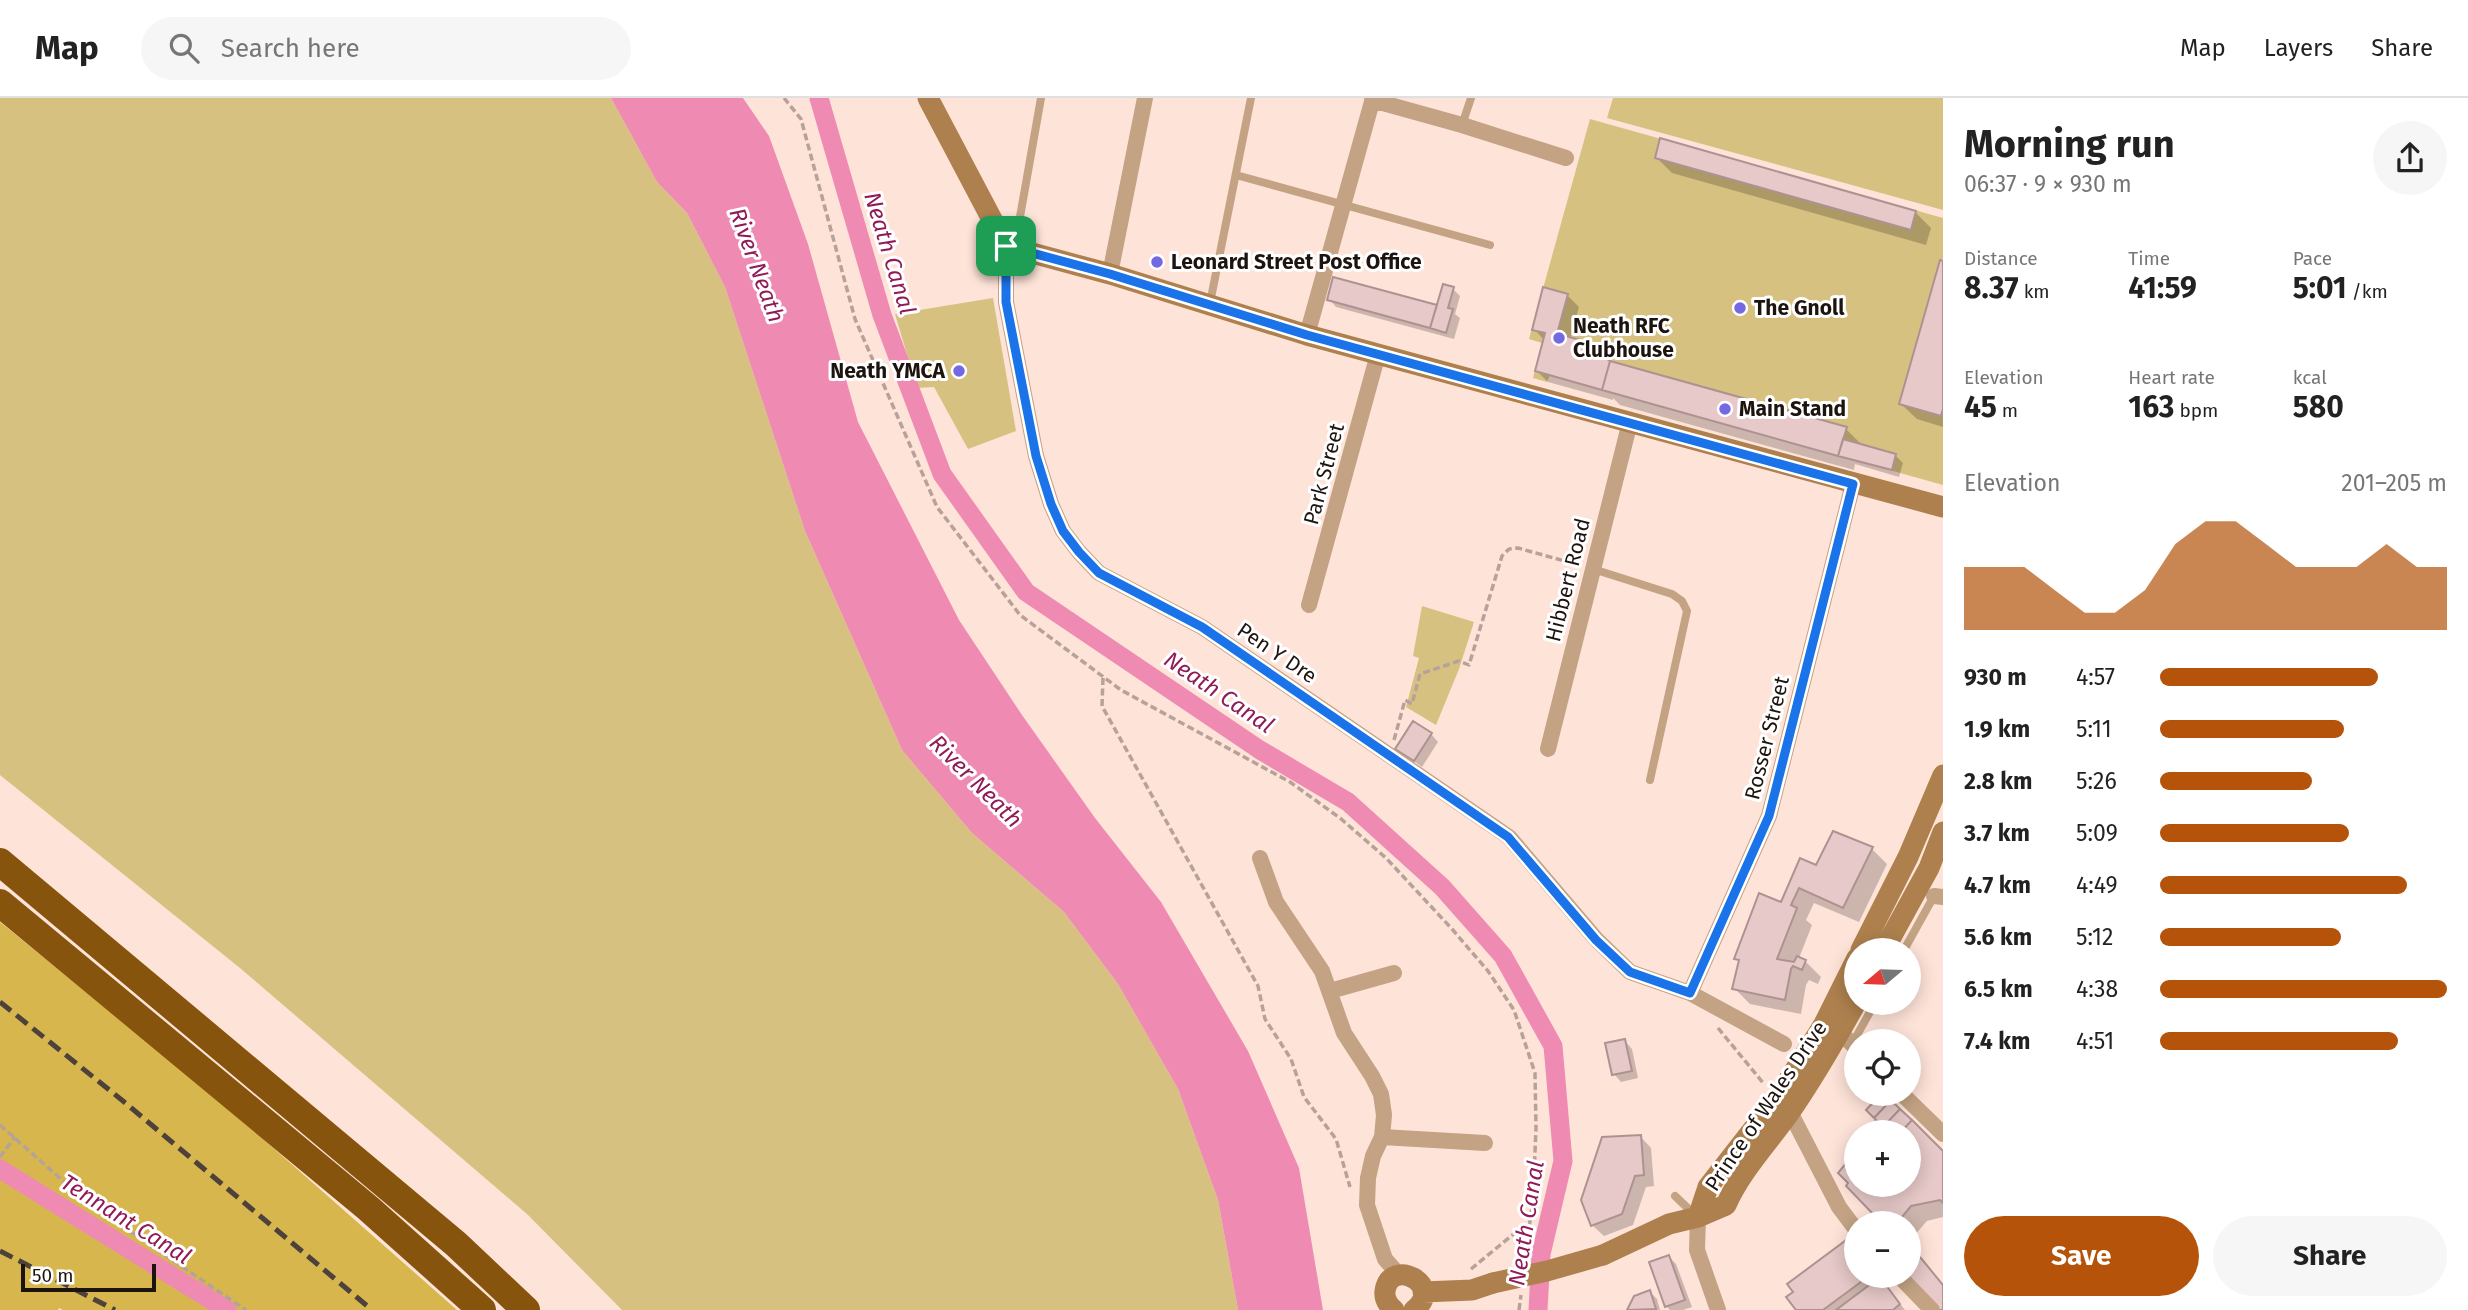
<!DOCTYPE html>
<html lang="en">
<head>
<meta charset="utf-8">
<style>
	:root { --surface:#fff; --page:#f6f6f6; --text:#222; --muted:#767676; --line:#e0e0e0; --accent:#b45309 }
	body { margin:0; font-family:"Fira Sans",sans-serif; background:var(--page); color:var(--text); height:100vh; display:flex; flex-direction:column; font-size:26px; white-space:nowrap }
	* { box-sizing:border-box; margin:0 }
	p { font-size:23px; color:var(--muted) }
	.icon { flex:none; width:38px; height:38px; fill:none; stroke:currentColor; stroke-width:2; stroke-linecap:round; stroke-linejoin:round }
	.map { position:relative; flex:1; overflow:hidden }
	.panel { display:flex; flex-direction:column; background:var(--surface); width:525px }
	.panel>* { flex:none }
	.needle { width:46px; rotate:251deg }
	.buttons { position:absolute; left:1844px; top:840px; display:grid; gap:14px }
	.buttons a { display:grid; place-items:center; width:77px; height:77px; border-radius:50%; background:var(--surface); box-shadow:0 4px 18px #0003; font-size:35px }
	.scale { position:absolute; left:21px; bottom:18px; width:135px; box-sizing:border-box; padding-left:7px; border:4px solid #1d1410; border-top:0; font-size:19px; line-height:24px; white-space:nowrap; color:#1d1410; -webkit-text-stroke:5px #fff; paint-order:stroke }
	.pin { position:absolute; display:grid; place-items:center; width:60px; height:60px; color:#fff; margin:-30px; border-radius:14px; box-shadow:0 4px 10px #0006 }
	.round { display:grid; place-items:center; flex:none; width:74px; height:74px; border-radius:37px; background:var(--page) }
	.headline { display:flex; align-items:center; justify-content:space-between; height:119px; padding:0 21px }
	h1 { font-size:38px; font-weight:700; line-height:52px }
	.metrics { display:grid; grid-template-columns:repeat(3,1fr); gap:10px; height:119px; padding:7px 21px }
	.metrics div { display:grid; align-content:center }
	.metrics b { font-size:30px; font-weight:700 }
	.metrics small { font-size:19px; font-weight:400 }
	.metrics p { font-size:19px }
	.chart { height:196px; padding:14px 21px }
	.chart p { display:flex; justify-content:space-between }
	.chart svg { width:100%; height:126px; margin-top:7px; fill:var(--accent); opacity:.7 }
	.action { display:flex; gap:14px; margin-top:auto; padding:14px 21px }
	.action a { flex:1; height:80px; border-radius:42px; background:var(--accent); color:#fff; font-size:28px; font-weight:700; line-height:80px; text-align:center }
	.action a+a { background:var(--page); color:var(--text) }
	ul { padding:0 21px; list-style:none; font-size:23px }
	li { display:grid; grid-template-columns:112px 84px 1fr; align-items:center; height:52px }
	li i { height:18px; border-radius:9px; background:var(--accent) }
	header { display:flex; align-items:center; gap:42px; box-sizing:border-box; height:98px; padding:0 35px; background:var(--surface); border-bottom:2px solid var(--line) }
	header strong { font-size:33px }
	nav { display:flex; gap:38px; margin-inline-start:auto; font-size:24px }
	.search { width:490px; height:63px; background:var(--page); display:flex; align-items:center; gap:18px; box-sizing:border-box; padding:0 24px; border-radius:38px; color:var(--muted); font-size:26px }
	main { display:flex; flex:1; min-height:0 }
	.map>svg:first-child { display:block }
</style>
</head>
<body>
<header>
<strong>Map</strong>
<div class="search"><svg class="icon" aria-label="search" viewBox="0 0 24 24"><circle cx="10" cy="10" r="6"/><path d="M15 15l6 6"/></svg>Search here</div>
<nav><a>Map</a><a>Layers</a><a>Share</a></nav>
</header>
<main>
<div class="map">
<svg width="1943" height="1212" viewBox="0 0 1943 1212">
	<rect width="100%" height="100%" fill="#fee3d8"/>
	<path fill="#d7c180" d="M0,0h611l46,84 30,31 38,74 80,244 97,219 70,83 92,79 54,72 60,105 40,111 20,110h-616l-95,-96 -287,-246 -240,-193z
		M1613,0h330v112l-336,-92z
		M1590,21l353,99v267l-393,-110 -3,7 -14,-4 9,-35 -13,-4z
		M993,200l23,133 -48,18 -34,-62 -17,1 -22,-74z
		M1422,508l52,16 -15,47 -23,56 -30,-18 13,-49 -6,-2z"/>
	<path fill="#d7b74d" d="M0,824l219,178 238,210h-394l-4,-2 -1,2h-58z"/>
	<path fill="#ef8bb2" d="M611,0h132l26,38 39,108 50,178 101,198 63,95 73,103 66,84 87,149 51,117 24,142h-85l-20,-110 -40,-111 -60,-105 -54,-72 -92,-79 -70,-83 -97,-219 -80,-244 -38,-74 -30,-31z"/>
	<path fill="#0003" d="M1657,60l258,54 16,16 -5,17 -254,-72z
		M1943,165v164l-26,-8 -16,-15z
		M1453,191l7,7 -5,18 5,4 -6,21 -118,-32 -7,-8 109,8z
		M1567,197l12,12 -9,32 18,5 24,20 234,65 15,15 34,11 8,8 -4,14 -44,-13 -1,6 -234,-65 -7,-7v2l-65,-18 -11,-11 8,-30 -11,-12z
		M1431,636l7,8 -16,25 -25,-18z
		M1872,751l15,15 -28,58 -45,-19 -8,17 6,5 -13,33 6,3 16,16 -3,7 -9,-4 -3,5 -5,29 -51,-10 -16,-16 6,-26 -4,-4 81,-90z
		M1625,943l7,8 6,29 -17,4 -7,-8z
		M1883,997l60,59v63l-16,4 -14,16 -4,-4v-10h-24l-37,-37 61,-1v-53h-41l11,-12 -11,-10z
		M1640,1038l11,12 3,38 -8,1 -13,38 -29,11 -12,-11z
		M1849,1142l8,8v28h21l27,34h-107z
		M1669,1159l7,7 16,43 -9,3h-13l-4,-4z
		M1650,1194l7,7 3,11h-32l7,-13z"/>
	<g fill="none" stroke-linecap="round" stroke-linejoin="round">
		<path stroke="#ef8bb2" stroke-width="19" d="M819,0l63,217 60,159 84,118 234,158 88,52 94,85 61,69 50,90 10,115 -22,93 -3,56
			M0,1071l227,141"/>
	</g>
	<path fill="#e6c9c8" stroke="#ae9291" stroke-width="2" d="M1660,40l256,73 -5,19 -256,-72z
		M1940,162l3,1v148l-2,7 -42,-12z
		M1333,179l104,28 -7,23 -103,-28z
		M1443,186l11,3 -6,21 5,1 -7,24 -16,-5z
		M1543,189l25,7 -11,40 32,8 -1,5 22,14 -8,29 -67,-19 10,-38 -13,-3z
		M1610,263l237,66 -9,29 -236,-66z
		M1843,341l53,15 -4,16 -54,-14z
		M1413,623l19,12 -18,28 -19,-12z
		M1833,733l40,16 -30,61 -44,-20 -8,17 6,3 -20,51 17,3 3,-6 9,4 -4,10 -9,-4 -2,3 -6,31 -53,-11 7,-29 -5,-1 25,-66 22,9 19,-44 16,7z
		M1625,941l7,32 -20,4 -7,-32z
		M1881,996l10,6 -17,18 -8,-8z
		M1891,1002l9,9 -17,18 -9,-9z
		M1900,1011l12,11 -11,12h-13l-5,-5z
		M1876,1022l12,12h-23z
		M1912,1022l31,31v52l-3,-3 -29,6 -14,17 -7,-7 -5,5 -6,-7 -3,3 -30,-31 2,-3 -10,-10 19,-23v35h52v-53h-8z
		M1641,1037l3,40 -9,1 -13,38 -31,12 -10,-26 21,-63z
		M1849,1140l8,11v27h12l-46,34h-27l-10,-13 7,-5 -6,-8z
		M1669,1157l16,45 -20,7 -16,-45z
		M1920,1159l23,28v25h-9l-25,-34v-11z
		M1880,1179l20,27 -7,6h-57z
		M1650,1192l6,19 -29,1 7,-14z"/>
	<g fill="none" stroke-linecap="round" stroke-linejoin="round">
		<path stroke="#b7a299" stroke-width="3.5" stroke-dasharray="7 3.5" stroke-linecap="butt" d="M784,0l17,21 54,200 82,188 83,108 101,75 169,92 50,36 46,40 66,71 36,42 26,39 21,63 1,55 -3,72 -8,56
			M1103,580l-1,28 156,280 7,33 26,40 13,38 32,42 14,48
			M1394,642l11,-40 7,4 8,-30 39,-13 10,4 33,-109 7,-7 9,-1 61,17
			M1718,930l46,56
			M0,1027l88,78 158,107
			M0,1059l15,-20
			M1471,1171l56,-46
			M1519,1212l2,-15"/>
		<path stroke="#c3a383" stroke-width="8" d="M1462,27l9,-27
			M1236,77l254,70
			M1015,147l26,-147
			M1210,205l41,-205
			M1593,471l79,25 10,7 5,10 -37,169
			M1904,852l30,-54
			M1852,946l23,-41
			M1675,1098l21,20"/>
		<path stroke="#c3a383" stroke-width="16" d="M1372,2l90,25 104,33
			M1006,148v56l30,154 15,48 12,27 16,21 20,21 103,54 307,210 87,102 34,33 60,21 94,51
			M1110,176l35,-176
			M1307,237l66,-237
			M1309,507l69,-251
			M1548,651l82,-327
			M1260,760l16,44 46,69 22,62 28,43 9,18 3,21 -2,22 -9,19 -5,22 -1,27 18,54 14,16
			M1934,798l9,1
			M1330,893l64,-18
			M1690,895l79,-177 84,-332
			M1840,934l17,17
			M1902,996l41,40
			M1790,1014l49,95 18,24
			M1382,1039l103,6
			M1698,1119l-1,33 21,60
			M1899,1178l33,34"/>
		<path stroke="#ae804e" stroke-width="21" d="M928,0l78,148 104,28 197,61 636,172
			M1861,852l47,-93 35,-82
			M1884,852l45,-82 14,-36
			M1698,1119l10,-30 68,-87 48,-76 33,-66
			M1603,1157l66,-31 29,-7 28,-12c15,-34 42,-62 64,-93 24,-35 46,-73 67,-111
			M1423,1194l49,-2 21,-7
			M1394,1212c-6,-5 -10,-11 -9,-19 5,-35 61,-6 29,19"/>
		<path stroke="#87540d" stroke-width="28" d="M0,764l456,382 70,66
			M0,805l368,305 114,102"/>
		<path stroke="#4d413b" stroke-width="5" stroke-dasharray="14 7" stroke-linecap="butt" d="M0,904l123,99 249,209
			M0,1153l115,59"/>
		<path stroke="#ae804e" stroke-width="21" d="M1493,1185l54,-12 56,-16"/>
	</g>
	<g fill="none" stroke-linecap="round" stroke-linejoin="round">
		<g stroke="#fff" stroke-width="14">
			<path id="route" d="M1006,148l104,28 197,61 546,149 -84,332 -79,177 -60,-21 -34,-32 -88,-103 -306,-210 -103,-54 -20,-21 -16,-21 -12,-27 -15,-48 -30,-154z"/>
		</g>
		<use href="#route" stroke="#1a73e8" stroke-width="9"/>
	</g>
	<g fill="#7469e3" stroke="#fff" stroke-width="2.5">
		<circle cx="1157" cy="164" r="7"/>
		<circle cx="1740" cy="210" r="7"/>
		<circle cx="1559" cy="240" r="7"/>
		<circle cx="959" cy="273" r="7"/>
		<circle cx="1725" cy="311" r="7"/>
	</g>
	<g text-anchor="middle" stroke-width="6" stroke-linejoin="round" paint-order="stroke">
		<g font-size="21" font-weight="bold" fill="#1d1410" stroke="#fff" text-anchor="start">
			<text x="1171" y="171">Leonard Street Post Office</text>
			<text x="1754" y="217">The Gnoll</text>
			<text x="1573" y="235">Neath RFC<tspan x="1573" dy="24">Clubhouse</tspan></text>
			<text x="945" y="280" text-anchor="end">Neath YMCA</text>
			<text x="1739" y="318">Main Stand</text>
		</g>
		<g font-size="21" fill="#1d1410" stroke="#fff">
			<text transform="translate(1324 376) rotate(-75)" y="7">Park Street</text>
			<text transform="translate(1568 482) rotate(-76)" y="7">Hibbert Road</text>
			<text transform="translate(1277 555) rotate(34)" y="7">Pen Y Dre</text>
			<text transform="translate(1767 640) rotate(-76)" y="7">Rosser Street</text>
			<text transform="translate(1766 1008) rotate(-56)" y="7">Prince of Wales Drive</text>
		</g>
		<g font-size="23" font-style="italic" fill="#901b56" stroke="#fff">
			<text transform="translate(890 155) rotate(73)" y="8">Neath Canal</text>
			<text transform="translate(757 167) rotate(70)" y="8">River Neath</text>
			<text transform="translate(1219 594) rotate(34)" y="8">Neath Canal</text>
			<text transform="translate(976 683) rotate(45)" y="8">River Neath</text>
			<text transform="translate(126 1121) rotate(32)" y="8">Tennant Canal</text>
			<text transform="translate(1526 1125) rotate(-81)" y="8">Neath Canal</text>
		</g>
	</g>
</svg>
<div class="buttons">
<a><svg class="needle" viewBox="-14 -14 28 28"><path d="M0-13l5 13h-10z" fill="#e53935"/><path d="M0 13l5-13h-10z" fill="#767676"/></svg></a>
<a><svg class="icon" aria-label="locate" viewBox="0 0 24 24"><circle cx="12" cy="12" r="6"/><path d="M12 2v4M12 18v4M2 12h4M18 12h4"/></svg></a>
<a>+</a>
<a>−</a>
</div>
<div class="scale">50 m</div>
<div class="pin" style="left:1006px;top:148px;background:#1e9e55"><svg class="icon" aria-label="arrive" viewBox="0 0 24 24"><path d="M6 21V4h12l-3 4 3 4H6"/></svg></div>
</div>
<section class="panel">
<div class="headline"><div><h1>Morning run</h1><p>06:37 · 9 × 930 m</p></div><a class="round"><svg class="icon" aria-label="share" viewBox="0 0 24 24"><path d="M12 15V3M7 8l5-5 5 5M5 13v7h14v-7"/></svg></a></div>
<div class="metrics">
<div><p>Distance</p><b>8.37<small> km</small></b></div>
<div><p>Time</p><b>41:59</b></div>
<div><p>Pace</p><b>5:01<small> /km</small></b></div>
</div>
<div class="metrics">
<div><p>Elevation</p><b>45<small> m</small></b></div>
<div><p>Heart rate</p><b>163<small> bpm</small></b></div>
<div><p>kcal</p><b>580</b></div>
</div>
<div class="chart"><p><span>Elevation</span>201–205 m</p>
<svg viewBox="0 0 160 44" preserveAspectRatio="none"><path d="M0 44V22L10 22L20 22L30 30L40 38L50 38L60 30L70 14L80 6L90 6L100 14L110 22L120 22L130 22L140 14L150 22L160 22V44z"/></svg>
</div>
<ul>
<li><b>930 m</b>4:57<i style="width:76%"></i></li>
<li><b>1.9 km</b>5:11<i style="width:64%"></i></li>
<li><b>2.8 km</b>5:26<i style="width:53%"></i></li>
<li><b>3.7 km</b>5:09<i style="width:66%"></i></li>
<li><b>4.7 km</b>4:49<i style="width:86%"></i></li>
<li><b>5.6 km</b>5:12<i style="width:63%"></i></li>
<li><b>6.5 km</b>4:38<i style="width:100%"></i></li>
<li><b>7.4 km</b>4:51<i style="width:83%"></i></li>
</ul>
<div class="action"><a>Save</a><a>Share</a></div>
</section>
</main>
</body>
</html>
